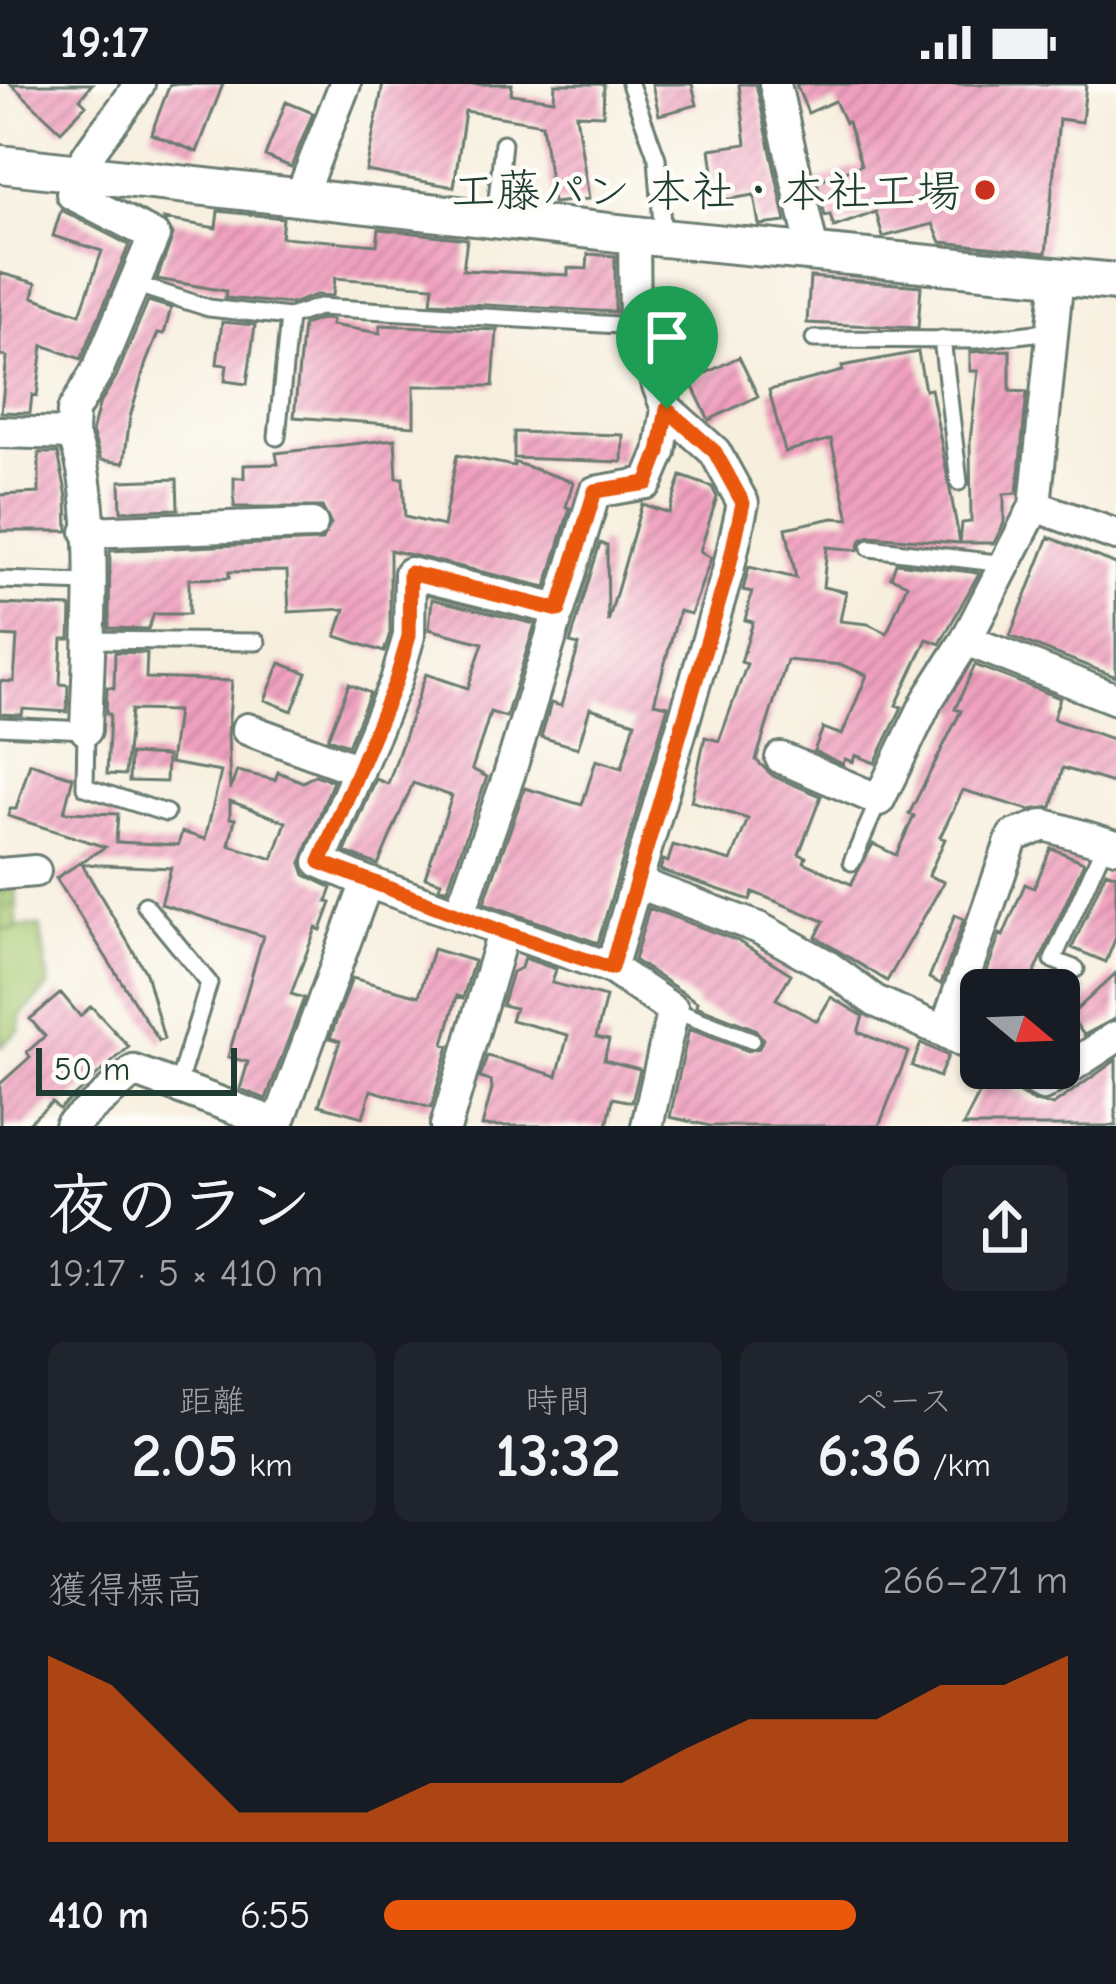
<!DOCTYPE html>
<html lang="ja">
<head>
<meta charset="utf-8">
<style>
	:root { --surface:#171b24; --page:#20242c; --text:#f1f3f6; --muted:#9ea1a6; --accent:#ea580c }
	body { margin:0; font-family:"Comic Neue","Klee One",sans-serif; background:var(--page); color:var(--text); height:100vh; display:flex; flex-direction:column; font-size:45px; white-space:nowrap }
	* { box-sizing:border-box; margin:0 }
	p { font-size:39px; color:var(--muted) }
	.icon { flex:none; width:66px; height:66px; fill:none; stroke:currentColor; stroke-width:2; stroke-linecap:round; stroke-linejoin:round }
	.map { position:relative; height:1042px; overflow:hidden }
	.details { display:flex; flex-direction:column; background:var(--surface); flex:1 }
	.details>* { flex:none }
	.needle { width:78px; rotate:109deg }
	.fabs { position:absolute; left:960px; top:885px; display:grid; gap:24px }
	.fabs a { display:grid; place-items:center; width:120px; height:120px; border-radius:18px; background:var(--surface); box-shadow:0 3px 9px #0004; font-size:60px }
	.scale { position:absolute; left:36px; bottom:30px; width:201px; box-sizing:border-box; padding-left:12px; border:6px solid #1f3d34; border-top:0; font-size:33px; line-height:42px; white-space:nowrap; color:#1f3d34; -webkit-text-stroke:9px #fdfcf7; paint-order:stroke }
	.pin { position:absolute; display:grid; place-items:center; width:102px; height:102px; color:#fff; margin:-123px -51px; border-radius:50% 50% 50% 0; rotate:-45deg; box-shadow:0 0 12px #0007 }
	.pin .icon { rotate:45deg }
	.round { display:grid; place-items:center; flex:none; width:126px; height:126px; border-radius:18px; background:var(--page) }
	.overview { display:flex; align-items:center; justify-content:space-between; height:204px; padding:0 48px }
	h1 { font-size:66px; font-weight:700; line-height:90px }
	.figures { display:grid; grid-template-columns:repeat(3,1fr); gap:18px; height:204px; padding:12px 48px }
	.figures div { display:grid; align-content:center; border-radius:18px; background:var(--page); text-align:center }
	.figures b { font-size:60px; font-weight:700 }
	.figures small { font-size:33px; font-weight:400 }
	.figures p { font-size:33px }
	.chart { height:336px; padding:24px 48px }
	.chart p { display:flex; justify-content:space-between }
	.chart svg { width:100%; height:216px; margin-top:12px; fill:var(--accent); opacity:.7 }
	ul { padding:0 48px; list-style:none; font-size:39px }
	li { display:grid; grid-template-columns:192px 144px 1fr; align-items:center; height:90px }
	li i { height:30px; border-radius:15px; background:var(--accent) }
	.status { display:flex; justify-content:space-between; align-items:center; height:84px; padding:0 60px; background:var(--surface); direction:ltr }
	.status svg { height:33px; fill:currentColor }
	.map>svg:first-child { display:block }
</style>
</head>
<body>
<div class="status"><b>19:17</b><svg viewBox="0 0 49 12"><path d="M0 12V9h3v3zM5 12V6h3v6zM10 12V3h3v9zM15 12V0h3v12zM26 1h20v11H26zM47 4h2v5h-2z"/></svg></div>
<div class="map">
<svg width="1116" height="1042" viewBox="0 0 1116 1042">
	<defs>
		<pattern id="park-crowns" width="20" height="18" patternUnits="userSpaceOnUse" patternTransform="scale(3)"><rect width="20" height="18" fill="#a8c972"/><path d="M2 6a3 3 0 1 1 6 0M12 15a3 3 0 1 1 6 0" fill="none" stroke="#88a45e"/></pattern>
		<pattern id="building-hatch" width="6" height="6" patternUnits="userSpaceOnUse" patternTransform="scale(3)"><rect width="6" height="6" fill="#f1a0bf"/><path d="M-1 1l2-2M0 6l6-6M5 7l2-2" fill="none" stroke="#c3849c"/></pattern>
	</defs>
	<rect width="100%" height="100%" fill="#fdfcf7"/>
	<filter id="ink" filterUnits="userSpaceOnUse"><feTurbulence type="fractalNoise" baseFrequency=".00833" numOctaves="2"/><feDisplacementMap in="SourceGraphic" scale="24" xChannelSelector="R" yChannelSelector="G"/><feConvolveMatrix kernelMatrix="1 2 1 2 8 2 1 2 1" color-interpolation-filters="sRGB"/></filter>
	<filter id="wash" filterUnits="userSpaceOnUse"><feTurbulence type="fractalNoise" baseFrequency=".004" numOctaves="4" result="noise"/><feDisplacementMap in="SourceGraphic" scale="48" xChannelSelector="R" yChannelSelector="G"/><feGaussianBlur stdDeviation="2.7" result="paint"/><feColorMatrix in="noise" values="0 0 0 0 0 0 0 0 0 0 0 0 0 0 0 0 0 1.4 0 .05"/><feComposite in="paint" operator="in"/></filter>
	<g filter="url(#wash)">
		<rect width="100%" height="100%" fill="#f7efde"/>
		<path fill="#a8c972" stroke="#648353" stroke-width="3" d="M40,842l9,60 -28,30 -1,13 -20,18v-118z"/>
		<path fill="url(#park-crowns)" stroke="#648353" stroke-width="3" d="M0,806h16l1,39h-17z"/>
		<g id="blocks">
			<path fill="url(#building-hatch)" fill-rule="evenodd" d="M11,0h81l-12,15 6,6 -25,26z
				M170,0h53l-26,68 -46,-18z
				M383,0h129l-1,10 43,6 1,-16h49l-1,31 -27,-1 13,85 -36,4 -11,-79 -77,-13 -11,76 -88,-16z
				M652,0h40l5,21 -38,10z
				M739,0h17l30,138 -27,3 -5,-30 -37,6 -7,-52 36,-5z
				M796,0h290l-4,38 -23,-3 -13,134 -105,-11 -8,-18 -50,13 -7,-25 -42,15 -4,-12 -5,1 -8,-35 44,-16 -13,-43 -3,1 -10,-22 -27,12z
				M286,18l27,11 -22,54 -26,-11z
				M61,126l68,35 -48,114 -38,-14 -6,51 -5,-1 -2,18 -29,-1 6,-55 -7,-2v-82l36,10 -3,14 47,17 22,-63 -49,-15z
				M218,127l65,7 -2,19 96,8 2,-16 88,10 -4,31 105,5v-7l19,1 1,-15 27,2v56l-184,-10 2,-16 -98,-8 -2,18 -17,-1 -25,9 -66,-6 1,-7 -69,-12 16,-44 -9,-16 52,9z
				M810,193l111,9 -3,42 -111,-5z
				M148,217l23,7 -7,26 -6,-1 -12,30 -16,54 -6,46 -23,-3 -9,-28 7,-27 17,-28z
				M321,235l11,1 -1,5 49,8v-8l117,5 -4,56h-79v40l-120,-9 9,-92z
				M222,238l33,3 -8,59 -22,-3 2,-16 -10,-1z
				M1010,266v41l17,1 -10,101 -13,1v29l-10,20h-34l2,-20 9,-1 -1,-81 8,-70h-8v-19z
				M918,268l7,38 6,-1 29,154 -90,-7 -9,4 -3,10 -31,-3 -4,40 23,5 -6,29 28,3 19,9 20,-49 -16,-7 5,-14 83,10 -39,71 -13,-5 -31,66 6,2 -27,56 -20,-8 -2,7 -8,-3 -2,5 -29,-13 9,-23 19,7 25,-60 -25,-10 -55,-5 -31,100 17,16 48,20 -22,58 7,3 -2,5 47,22 22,-40 23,11 18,-39 -5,-2 52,-103 -6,-2 20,-44 85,33 -7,21 63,21v44l-53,-16 -11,39 -23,3 -66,-20 -23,47 5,2 -15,33 -1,4 15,6 -57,99 -71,-44 8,-16 -71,-29 -3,8 -90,-30 3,-10 5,2 5,-17 58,16 17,-42 -57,-18 14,-64 14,4 28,-77 -6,-2 12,-40 -8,-2 7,-28 -9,-2 6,-23 47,11 -10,-50 47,-10 16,1 -18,-80 -46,13 -16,-62 74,-19 -1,-5z
				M739,273l19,39 -49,24 -19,-39z
				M514,348l109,3 -1,27 -108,-4z
				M395,355l2,39h6l2,39 38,9 14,-71 57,11v-4l59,20 -7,25 4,1 -24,79 -156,-37v83l-6,19 -48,-16 9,-27 -56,3 -2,-41 -58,1v6l-40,1v35h-35l-6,15 -39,-1 1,-77 211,-10 10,-17 -9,-17h-88v-29h10v-13l34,-1 -2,-11z
				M39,369h19l9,44 1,34h-68v-36l39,-2z
				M681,392l31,11 5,10 -17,54 11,7 -20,56 -12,-3 -25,92 14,3 -70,237 -114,-40 41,-115 57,17 14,-45 26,8 13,-46 -45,-14 -12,40 -37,-11 10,-34 10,3 18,-61 -9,-2 30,-100 7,2 1,77 34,-118 27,9z
				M177,395l1,30 -57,2 -1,-30z
				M1049,453l67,27v113l-106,-41z
				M432,515l103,25 -29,93 -16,-5 -4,14 -14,43 15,8 -40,113 -8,-3 2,-5 -16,-5 27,-81 -39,-13 -35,82 -33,-13 31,-73 12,5 38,-110 42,14 15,-45 -54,-14z
				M0,520l71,3 -1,32h-8l-2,45 8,1 -1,27 -44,-3 -1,6 -22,-1v-33l14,1 3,-45 -17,-1z
				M115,568l32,1 -1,25 86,3 -4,50 2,59 7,-19 38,9 3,-8 25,10 12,-7 18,6 -32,82 4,12 27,13 -5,14 4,1 -10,27 -5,-2 -25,66 13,4 -38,101 -26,-10 8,-27 -20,-5 35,-121 -102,-32 10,-36 -89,-4 64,109 18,66 -5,2 -103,-163 49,-31 -97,-31 2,-7h6l14,-46 43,14 -9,35 54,2 -2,28 62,3 4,-13 23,7 16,-67 -51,-9 7,-52 -46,-1 -6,65 -18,-1 3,-60h-4l1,-27 7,1zM230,717l56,21 -13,37 -44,-14 6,-26 -5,-1z
				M280,579l27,10 -15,38 -27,-11z
				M349,600l21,9 -22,52 -20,-7z
				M130,670l37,2 -1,26 -37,-1z
				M1051,764l33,14 -57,128h-46v11l-4,-2 23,-65 3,2 22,-52 9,4z
				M1106,787l10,4v62l-10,25 -34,-14z
				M649,824l89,33 53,33 -15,25 41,22 14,-24 32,19 -5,16 50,20 -29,74h-169l-40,-9 19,-88 59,22 11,-3 4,-9 -8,-10 -59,-23 1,-4 -63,-42z
				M955,831l9,4 -23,65 -12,-6z
				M433,865l41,12 -11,37 -6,-2 -13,48 5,2 -18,62 -60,-18 -8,27 -44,-12 21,-64 -10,-3 22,-60 67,18z
				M524,874l32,11 -4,14 54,14 -10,40 13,3 -5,20 36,9 -8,33 -19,-4 -6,28h-125l10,-37 -1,-8 -11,-3 7,-22 70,20 11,-41 -57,-15 4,-12 -13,-3 10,-33 9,-4z
				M1116,889v45l-32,17 -14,-19z
				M61,909l19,23 11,-10 38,41 -70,62 -7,-7 -27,24h-25v-42l30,-27 -3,-5 18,-16 -15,-17z
				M921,959l27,13 -9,21 -27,-11z
				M1116,976v66h-153l26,-52 45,28 19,3z"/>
		</g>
	</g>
	<g filter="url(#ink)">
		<use href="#blocks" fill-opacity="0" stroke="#6b7b70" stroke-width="3"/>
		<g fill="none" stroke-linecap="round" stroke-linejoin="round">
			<g stroke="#6b7b70" stroke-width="21">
				<path id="service" d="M630,0l27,74 6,80
					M495,134l8,-75
					M137,201l72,23 80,9
					M814,255l161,1 77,-9
					M942,255l17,143
					M277,353l12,-120 30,-10 316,19
					M870,464l135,16
					M0,496l88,3
					M88,556l169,2
					M0,642l86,4 -1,57 81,26
					M852,778l27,-62
					M145,821l64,78 -32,104
					M1076,885l-23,-9 52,-117
					M673,926l78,30"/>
			</g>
			<g stroke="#6b7b70" stroke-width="36">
				<path id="minor" d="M775,0l38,168
					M301,111l44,-111
					M1058,191l-23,231 -69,134 150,59
					M0,348l72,2c29,58 16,226 14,296
					M72,350l1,-23 25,-42 56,-133 -82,-42c7,-42 47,-73 67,-110
					M1035,422l81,29
					M87,448l225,-8
					M247,645l112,41
					M781,674l98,42 48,-99 39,-61
					M0,790l35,-3
					M367,798l-47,-20 76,-181 13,-45 1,-63 149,37
					M638,799l121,45 67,37 49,36 70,31 68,-196 32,-11 71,21
					M459,831l50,-140 86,-283 52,-9 13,-31 7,-43
					M611,884l62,42 -26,116
					M945,948l36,19
					M1011,984l32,17 73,-48
					M70,1042l64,-55 144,53 89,-242 244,86 117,-397 15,-68 -28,-51 -48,-43 -32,-83 -1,-91
					M446,1042l57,-194"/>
			</g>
			<g stroke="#6b7b70" stroke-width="42">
				<path id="tertiary" d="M0,80l663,74 453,44"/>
			</g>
			<use href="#service" stroke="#fff" stroke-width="15"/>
			<use href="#minor" stroke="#fff" stroke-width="30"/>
			<use href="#tertiary" stroke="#fff" stroke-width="36"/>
		</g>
	</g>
	<g fill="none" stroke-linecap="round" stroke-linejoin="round" filter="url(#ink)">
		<g stroke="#fff" stroke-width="24">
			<path id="route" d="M667,325l48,43 28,51 -15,68 -117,397 -108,-36 -183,-70 76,-181 13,-45 1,-63 149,37 36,-119 52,-8 12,-31z"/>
		</g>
		<use href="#route" stroke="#ea580c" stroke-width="15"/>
	</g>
	<circle fill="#c8321e" stroke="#fdfcf7" stroke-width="4.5" cx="985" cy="106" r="12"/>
	<g text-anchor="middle" stroke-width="9" stroke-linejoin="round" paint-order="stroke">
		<g font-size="45" fill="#1f3d34" stroke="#fdfcf7" text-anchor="end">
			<text x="961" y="122">工藤パン 本社・本社工場</text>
		</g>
	</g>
</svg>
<div class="fabs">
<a><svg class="needle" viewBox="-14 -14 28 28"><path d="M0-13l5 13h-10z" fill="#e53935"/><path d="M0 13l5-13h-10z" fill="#9ea1a6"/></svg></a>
</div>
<div class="scale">50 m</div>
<div class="pin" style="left:667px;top:325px;background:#1e9e55"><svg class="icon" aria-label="arrive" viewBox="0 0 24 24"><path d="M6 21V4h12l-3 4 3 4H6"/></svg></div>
</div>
<section class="details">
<div class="overview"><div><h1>夜のラン</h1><p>19:17 · 5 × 410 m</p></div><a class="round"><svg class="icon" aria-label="share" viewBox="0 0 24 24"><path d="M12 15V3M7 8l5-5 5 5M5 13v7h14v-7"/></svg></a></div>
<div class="figures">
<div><p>距離</p><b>2.05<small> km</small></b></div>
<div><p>時間</p><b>13:32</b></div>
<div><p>ペース</p><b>6:36<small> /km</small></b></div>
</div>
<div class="chart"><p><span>獲得標高</span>266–271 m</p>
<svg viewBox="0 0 160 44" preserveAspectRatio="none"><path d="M0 44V6L10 12L20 25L30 38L40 38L50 38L60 32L70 32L80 32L90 32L100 25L110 19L120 19L130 19L140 12L150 12L160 6V44z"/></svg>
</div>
<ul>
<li><b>410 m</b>6:55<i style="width:69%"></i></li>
</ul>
</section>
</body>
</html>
